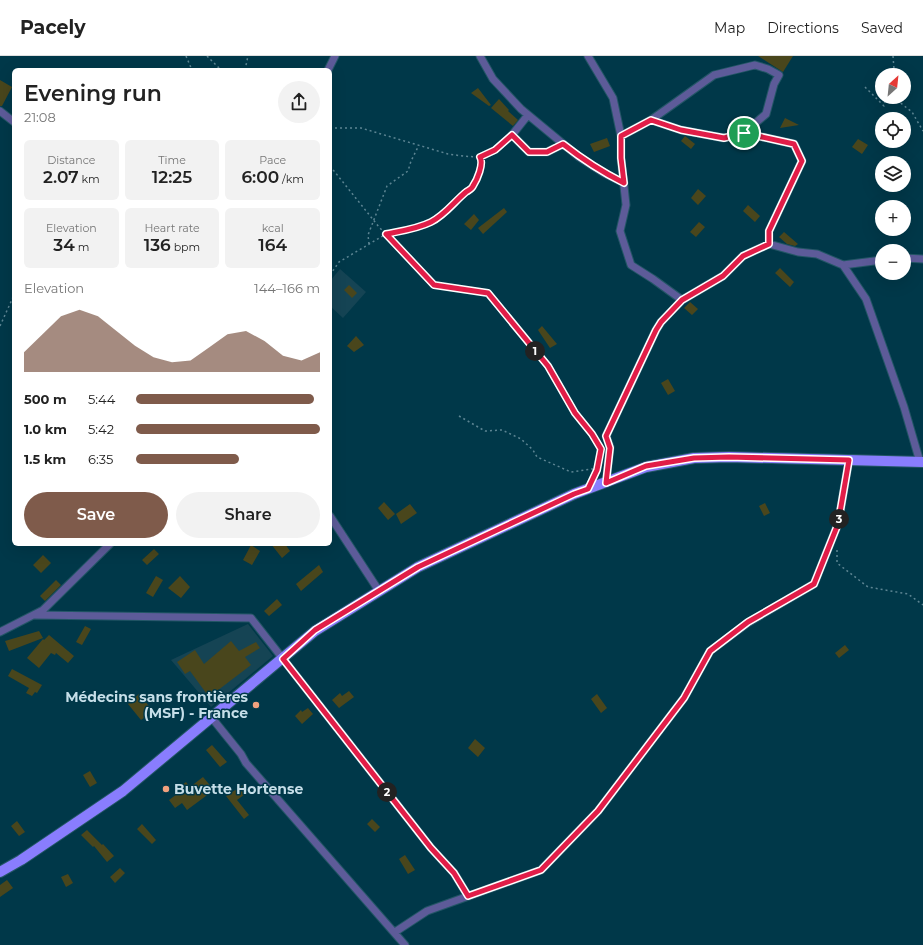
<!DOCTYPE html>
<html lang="en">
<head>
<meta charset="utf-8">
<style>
	:root { --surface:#fff; --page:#f2f2f2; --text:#222; --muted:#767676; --line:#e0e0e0; --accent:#7f5b4b }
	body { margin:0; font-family:Montserrat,sans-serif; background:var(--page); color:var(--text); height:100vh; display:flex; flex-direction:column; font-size:15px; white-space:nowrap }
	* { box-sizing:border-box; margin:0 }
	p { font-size:13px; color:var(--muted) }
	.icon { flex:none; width:22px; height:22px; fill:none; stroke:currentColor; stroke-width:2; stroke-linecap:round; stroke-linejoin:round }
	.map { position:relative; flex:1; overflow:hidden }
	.side { position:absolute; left:12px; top:12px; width:320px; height:478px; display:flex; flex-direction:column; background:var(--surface); border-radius:6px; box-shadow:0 4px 16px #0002 }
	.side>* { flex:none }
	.needle { width:26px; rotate:27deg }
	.tools { position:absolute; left:875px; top:12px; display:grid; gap:8px }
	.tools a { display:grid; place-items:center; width:36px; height:36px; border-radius:50%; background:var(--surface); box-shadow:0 4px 16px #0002; font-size:20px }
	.pin { position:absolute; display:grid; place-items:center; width:34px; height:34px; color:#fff; margin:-17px; border:2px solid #fff; border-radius:50%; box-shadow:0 1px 4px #0007 }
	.km { position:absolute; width:20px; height:20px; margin:-10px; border-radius:50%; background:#222; color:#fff; font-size:11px; line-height:20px; text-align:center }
	.round { display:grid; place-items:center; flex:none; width:42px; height:42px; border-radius:21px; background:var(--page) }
	.head { display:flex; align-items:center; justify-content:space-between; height:68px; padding:0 12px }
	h1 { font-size:22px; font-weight:600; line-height:30px }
	.figures { display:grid; grid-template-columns:repeat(3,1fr); gap:6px; height:68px; padding:4px 12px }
	.figures div { display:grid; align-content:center; border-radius:6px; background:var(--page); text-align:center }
	.figures b { font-size:17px; font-weight:600 }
	.figures small { font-size:11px; font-weight:400 }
	.figures p { font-size:11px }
	.chart { height:112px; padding:8px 12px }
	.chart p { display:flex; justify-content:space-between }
	.chart svg { width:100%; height:72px; margin-top:4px; fill:var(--accent); opacity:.7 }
	.button { display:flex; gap:8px; margin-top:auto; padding:8px 12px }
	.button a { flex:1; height:46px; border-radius:24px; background:var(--accent); color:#fff; font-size:16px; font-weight:600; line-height:46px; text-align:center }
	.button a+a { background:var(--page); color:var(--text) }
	ul { padding:0 12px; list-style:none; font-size:13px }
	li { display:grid; grid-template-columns:64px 48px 1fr; align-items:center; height:30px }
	li i { height:10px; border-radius:5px; background:var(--accent) }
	header { display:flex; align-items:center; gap:24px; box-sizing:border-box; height:56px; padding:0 20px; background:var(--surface); border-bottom:1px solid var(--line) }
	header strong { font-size:19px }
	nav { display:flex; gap:22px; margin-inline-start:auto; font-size:14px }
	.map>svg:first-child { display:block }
</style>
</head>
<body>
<header>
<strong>Pacely</strong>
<nav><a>Map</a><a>Directions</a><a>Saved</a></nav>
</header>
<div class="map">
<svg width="923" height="889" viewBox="0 0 923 889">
	<rect width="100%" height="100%" fill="#003849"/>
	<path fill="#154454" d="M340,213l26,23 -23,26 -13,-12v-25z
		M248,568l25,32 -62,51 -40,-47z"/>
	<path fill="#49461c" d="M758,0h35l-10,16z
		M0,24l12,7 -10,19h-2z
		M478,32l13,17 -2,1 -18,-13z
		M499,43l10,11 -1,1 10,9 -5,6 -22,-18z
		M785,62l14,7 -19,3z
		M685,80l10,8 -4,5 -10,-8z
		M607,82l3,8 -16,6 -4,-8z
		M858,83l10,6 -6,9 -10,-7z
		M698,133l8,7 -8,9 -7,-7z
		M748,149l12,11 -5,6 -12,-11z
		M504,152l3,4 -24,22 -5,-6z
		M474,158l5,6 -8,10 -7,-6z
		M699,166l6,5 -9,10 -6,-5z
		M784,176l14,12 -3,2 -8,-2 -8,-7z
		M780,212l14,14 -4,5 -15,-14z
		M349,229l8,8 -5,5 -8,-8z
		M690,246l8,7 -6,6 -8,-7z
		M542,270l15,18 -7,4 -12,-18z
		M356,280l8,9 -10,7 -7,-6z
		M668,323l7,12 -7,4 -7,-12z
		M384,446l11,12 -7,6 -10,-12z
		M765,447l5,10 -6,3 -5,-10z
		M410,448l7,9 -16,11 -5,-10z
		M271,488h14l5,7 -8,7z
		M251,489l9,6 -8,14 -9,-5z
		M154,493l5,5 -12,11 -5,-5z
		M43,499l8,8 -10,10 -8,-8z
		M319,509l4,7 -22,19 -5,-7z
		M156,520l7,4 -10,17 -7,-4z
		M180,520l10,11 -9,11 -13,-10z
		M56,524l5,5 -16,16 -5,-5z
		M277,543l5,6 -13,11 -5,-5z
		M85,570l6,3 -9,16 -6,-3z
		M39,575l4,7 -34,13 -4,-10z
		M49,579l25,21 -6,7 -12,-10 -1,2 -4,-2 -12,15 -12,-10 16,-19 1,1z
		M231,585l8,10 17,-9 4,6 -15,9 6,8 -42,32 -19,-26 -5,3 -8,-12 18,-12 9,14z
		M845,589l4,5 -10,8 -4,-5z
		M12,613l30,16 -5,8 -2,-1 -3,4 -6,-3 3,-5 -21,-12z
		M349,635l5,6 -15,11 -7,-8 8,-7 2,3z
		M139,638l14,17 -12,9 -13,-16z
		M597,638l10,14 -6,5 -10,-14z
		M308,652l5,6 -11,10 -7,-8 6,-6 1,2z
		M475,683l10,9 -7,9 -10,-9z
		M212,689l15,17 -7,5 -14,-17z
		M90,715l7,12 -7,4 -7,-12z
		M203,721l11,13 -27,20 -5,-7 -7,5 -6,-8 12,-9 -3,-3 8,-6 4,5z
		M243,729l5,7 -11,8 12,15 -5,4 -18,-23z
		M372,763l8,8 -5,5 -8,-8z
		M17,765l8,11 -6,4 -8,-10z
		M142,768l14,16 -4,4 -15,-15z
		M87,774l15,15 1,-1 11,12 -7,6 -13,-16 -1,1 -12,-12z
		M405,799l10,15 -7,4 -9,-15z
		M120,812l5,5 -10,10 -5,-6z
		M68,818l5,9 -7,4 -5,-10z
		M7,824l6,8 -13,9v-12z"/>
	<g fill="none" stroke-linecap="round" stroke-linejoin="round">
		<g stroke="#235666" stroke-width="9">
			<path id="street" d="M480,0l13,23 28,30 58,48 25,16 20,10
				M588,0l25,42 8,38v22l5,47 -6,26 11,34 22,14 29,21
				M328,14l7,-14
				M0,55l14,11
				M528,59l-16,20 17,17h18l16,-8
				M744,77l50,11 8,17 -33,70v13
				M621,80l30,-16 63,-45 41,-10 13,4 11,6 -5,9 -8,30 -22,19 -20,5 -43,-8 -30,-10
				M904,202l19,1
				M843,209l39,-5
				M606,427l4,-36 -4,-11 50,-106 5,-8 21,-22 41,-24 20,-20 26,-12 29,8 19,2 26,11 23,34 38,108 16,55
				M330,460l49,75
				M34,559l217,3 180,230 23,25 14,23
				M0,576l43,-22 67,-66
				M212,662l29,36 5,9 159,182
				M395,876l32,-21 114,-41 57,-59 86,-113 26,-47 39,-29 65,-38 24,-60 11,-64"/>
		</g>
		<g stroke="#235666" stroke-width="12">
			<path id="primary" d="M0,816l21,-12 102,-69 192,-160 103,-64 156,-73 72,-27 48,-9 35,-1 194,5"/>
		</g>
		<path stroke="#5c8593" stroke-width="1.5" stroke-dasharray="2 3" stroke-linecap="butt" d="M186,0l6,14
			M207,0l14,14
			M893,0l1,13 -1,6
			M245,14l3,-14
			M865,31l19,19 2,-9
			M893,41l19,15 11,19
			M330,72h31l87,26c16,2 32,6 46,-3 4,-3 8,-8 12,-11
			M330,110l49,61 55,58 54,8 60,73 27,47 26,36
			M369,188l-1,-9 19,-49 21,-15 3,-10 8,-16
			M330,219l9,-13 47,-28 27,-5 18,-7 14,-10 21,-20 7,-4 8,-22 1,-6 -2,-3
			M0,270l14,-31
			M459,360l26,15 17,-1 19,9 12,11 4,7 34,15 21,-3 5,1
			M594,420l3,-6 4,-21
			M837,494v13l31,24 40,7 15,11"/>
		<use href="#street" stroke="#5d5b99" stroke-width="7"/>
		<use href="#primary" stroke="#897dfe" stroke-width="10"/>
	</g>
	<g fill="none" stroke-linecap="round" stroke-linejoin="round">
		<g stroke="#fff" stroke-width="8">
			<path id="route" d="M651,64l30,10 43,8 20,-5 50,11 8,17 -33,70v13l-26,12 -20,20 -41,24 -21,22 -5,8 -50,106 4,12 -4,35 40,-17 48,-8 35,-1 120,3 -11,64 -24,60 -66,38 -38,29 -26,47 -86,113 -57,59 -73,26 -14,-23 -23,-25 -148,-189 32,-29 103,-63 156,-73 14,-5 9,-19 4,-21 -9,-15 -17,-21 -27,-47 -60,-73 -54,-8 -48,-51c15,-3 31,-5 45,-12 14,-7 23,-20 35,-30 3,-2 6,-3 7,-6 4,-6 11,-22 7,-29l15,-7 17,-15 17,17h18l16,-8c19,15 39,28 61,39l-3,-25v-22z"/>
		</g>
		<use href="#route" stroke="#e11d48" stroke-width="5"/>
	</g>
	<g fill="#f1a17e" stroke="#003849" stroke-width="1.5">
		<circle cx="256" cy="649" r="4"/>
		<circle cx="166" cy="733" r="4"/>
	</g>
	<g text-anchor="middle" stroke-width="3" stroke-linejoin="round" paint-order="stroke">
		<g font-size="14" font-weight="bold" fill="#c5dee8" stroke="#003849" text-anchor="end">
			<text x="248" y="646">Médecins sans frontières<tspan x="248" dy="16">(MSF) - France</tspan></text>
			<text x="174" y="738" text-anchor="start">Buvette Hortense</text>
		</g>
	</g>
</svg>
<div class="tools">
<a><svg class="needle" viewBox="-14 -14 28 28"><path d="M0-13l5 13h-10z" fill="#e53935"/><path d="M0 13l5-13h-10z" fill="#767676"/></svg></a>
<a><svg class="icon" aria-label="locate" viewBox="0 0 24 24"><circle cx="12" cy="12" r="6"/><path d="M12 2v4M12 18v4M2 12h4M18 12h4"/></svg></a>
<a><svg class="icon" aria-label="layers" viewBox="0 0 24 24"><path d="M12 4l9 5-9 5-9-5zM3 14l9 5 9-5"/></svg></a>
<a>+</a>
<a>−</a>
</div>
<div class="pin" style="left:744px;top:77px;background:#1e9e55"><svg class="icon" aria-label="arrive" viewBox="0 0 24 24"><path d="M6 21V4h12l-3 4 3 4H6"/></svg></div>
<b class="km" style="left:535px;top:295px">1</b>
<b class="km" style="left:387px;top:736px">2</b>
<b class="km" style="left:839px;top:463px">3</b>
<section class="side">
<div class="head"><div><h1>Evening run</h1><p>21:08</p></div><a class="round"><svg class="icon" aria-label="share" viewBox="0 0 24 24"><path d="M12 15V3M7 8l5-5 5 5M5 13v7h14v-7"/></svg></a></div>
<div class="figures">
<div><p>Distance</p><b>2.07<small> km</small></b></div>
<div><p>Time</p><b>12:25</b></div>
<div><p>Pace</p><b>6:00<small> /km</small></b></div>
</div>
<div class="figures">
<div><p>Elevation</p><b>34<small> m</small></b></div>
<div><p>Heart rate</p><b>136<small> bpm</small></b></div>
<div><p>kcal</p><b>164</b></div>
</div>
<div class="chart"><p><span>Elevation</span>144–166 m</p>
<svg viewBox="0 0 160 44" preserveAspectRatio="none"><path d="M0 44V32L10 21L20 10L30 6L40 10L50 19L60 28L70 35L80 38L90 37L100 29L110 21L120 19L130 25L140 34L150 37L160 32V44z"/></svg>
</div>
<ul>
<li><b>500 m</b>5:44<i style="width:97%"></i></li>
<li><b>1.0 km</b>5:42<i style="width:100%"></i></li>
<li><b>1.5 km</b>6:35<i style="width:56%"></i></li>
</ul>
<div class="button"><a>Save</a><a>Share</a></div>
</section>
</div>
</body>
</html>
